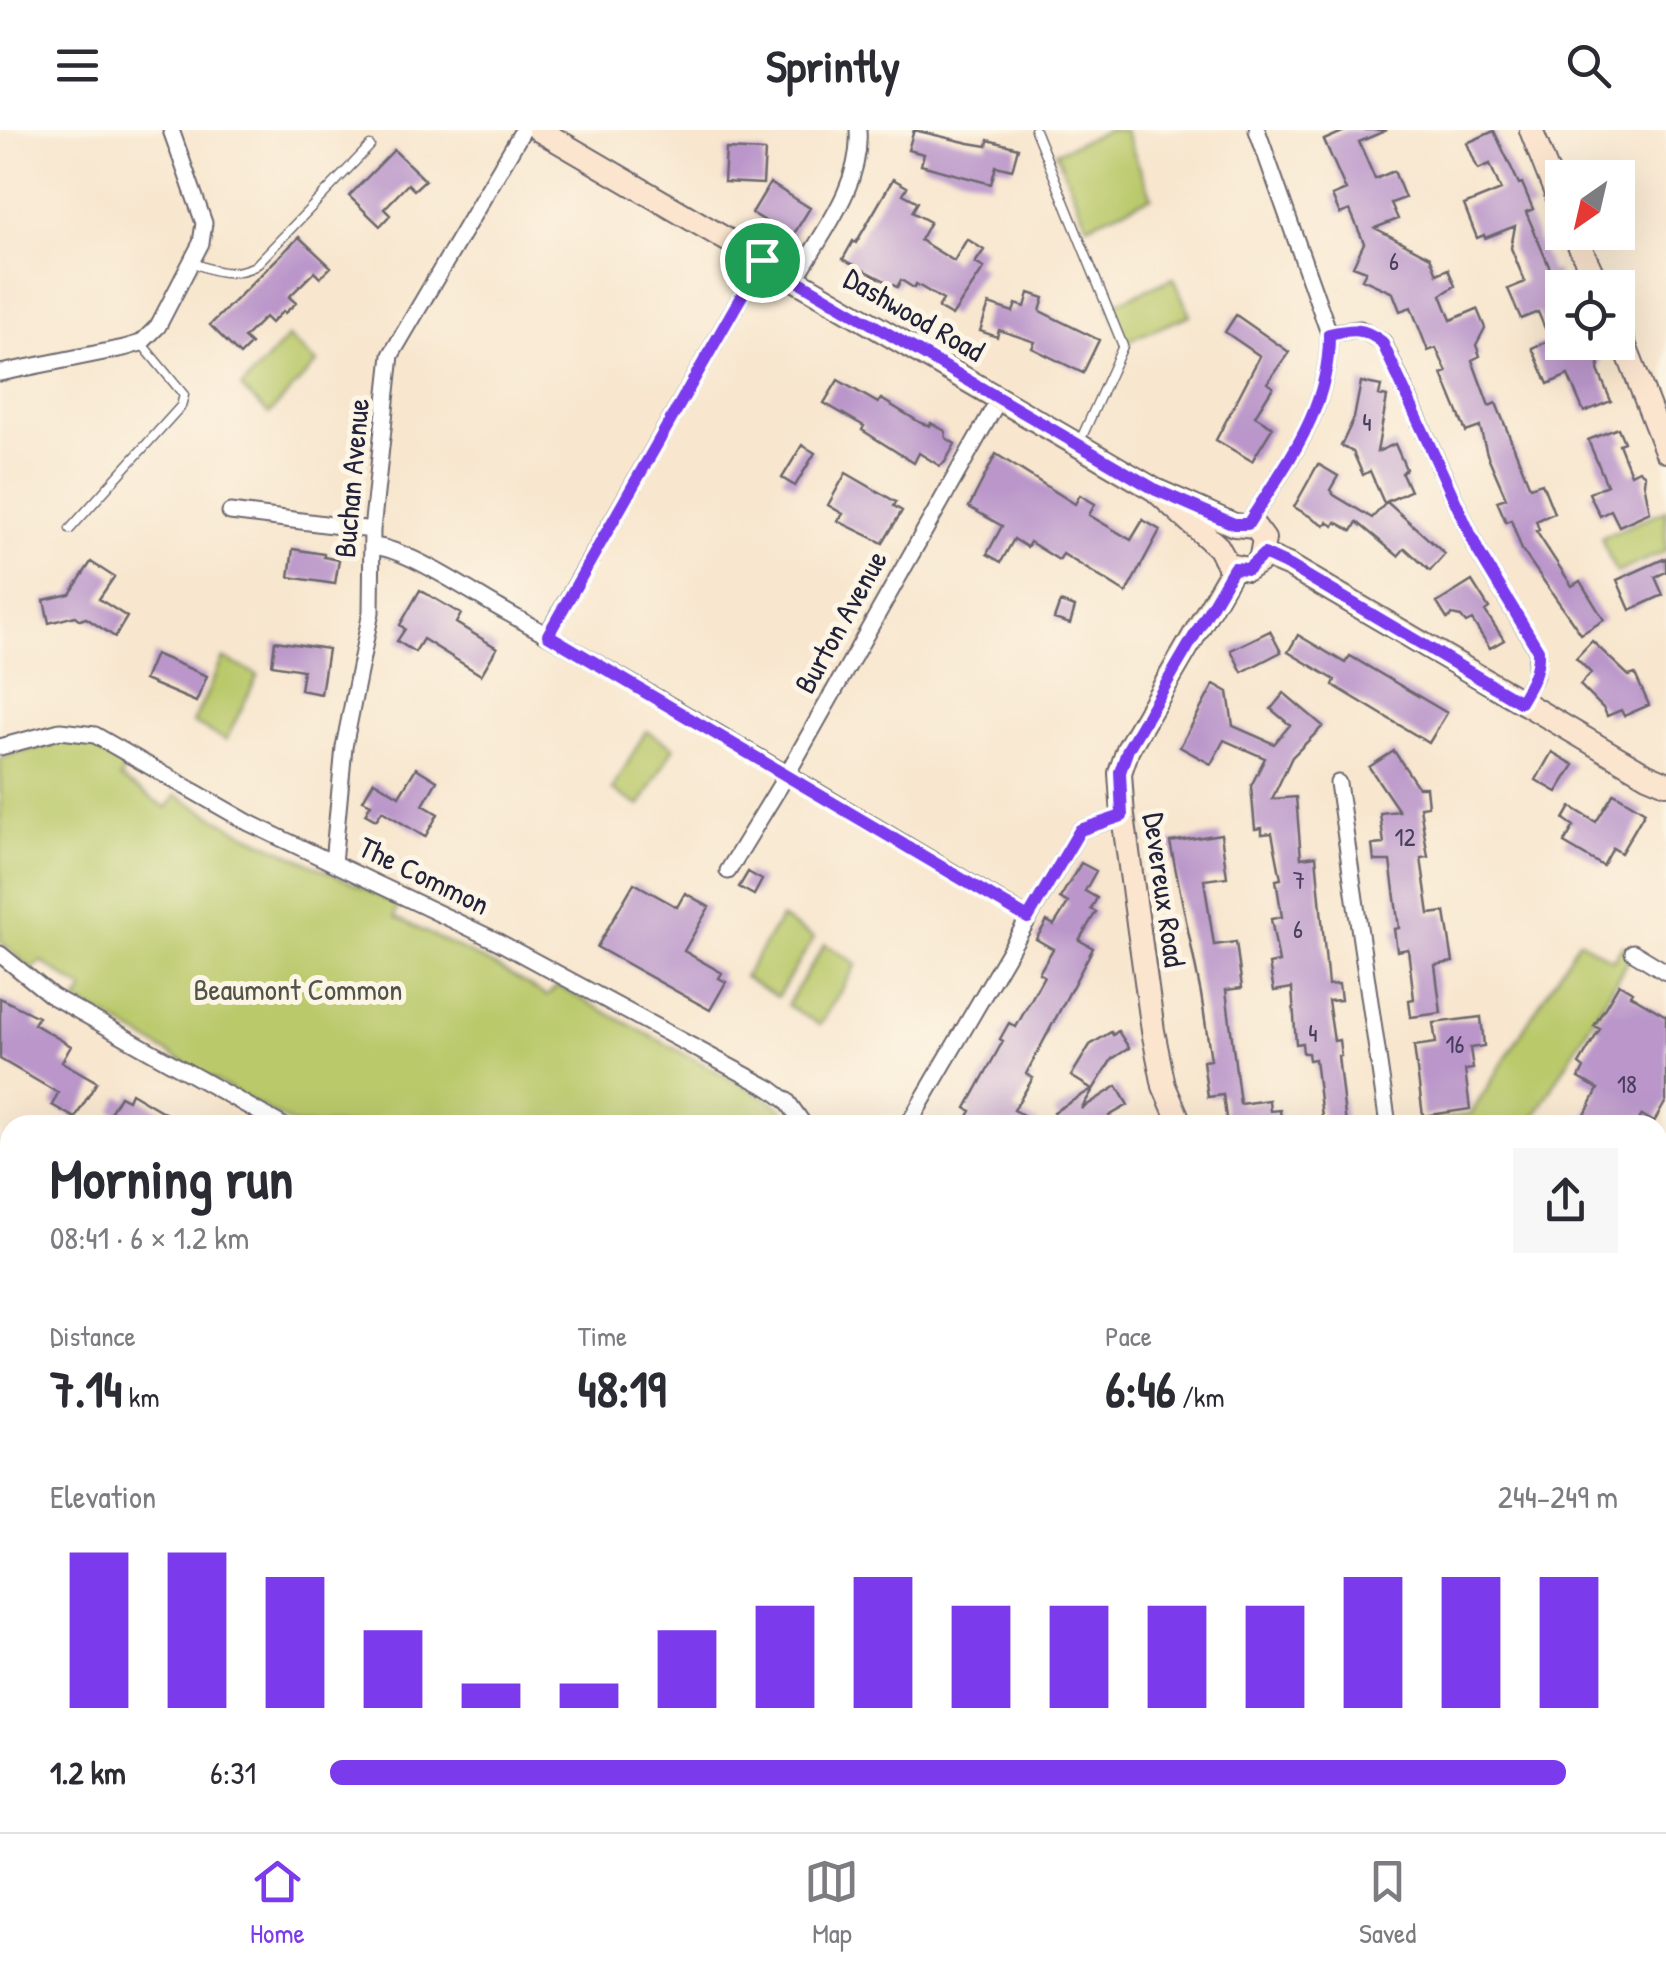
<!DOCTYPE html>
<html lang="en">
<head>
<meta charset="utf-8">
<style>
	:root { --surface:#fff; --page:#f7f7f7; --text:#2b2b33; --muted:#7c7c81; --line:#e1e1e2; --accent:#7c3aed }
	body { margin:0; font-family:"Patrick Hand",sans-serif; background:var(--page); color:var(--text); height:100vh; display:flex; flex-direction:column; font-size:38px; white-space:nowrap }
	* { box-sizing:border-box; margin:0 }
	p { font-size:32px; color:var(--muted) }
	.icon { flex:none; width:55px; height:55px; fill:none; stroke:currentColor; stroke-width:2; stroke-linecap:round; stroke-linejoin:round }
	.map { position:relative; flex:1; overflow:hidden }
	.details { position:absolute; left:0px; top:985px; width:1668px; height:718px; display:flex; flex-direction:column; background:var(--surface); border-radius:30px 30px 0 0; box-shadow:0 10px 40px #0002 }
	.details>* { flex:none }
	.needle { width:65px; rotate:214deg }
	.fabs { position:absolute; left:1545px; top:30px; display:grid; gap:20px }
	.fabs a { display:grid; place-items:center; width:90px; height:90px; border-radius:0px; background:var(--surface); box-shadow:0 10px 40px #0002; font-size:50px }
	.pin { position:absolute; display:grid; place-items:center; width:85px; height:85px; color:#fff; margin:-42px; border:5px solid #fff; border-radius:50%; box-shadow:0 2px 10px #0007 }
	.round { display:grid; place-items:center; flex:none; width:105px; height:105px; border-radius:0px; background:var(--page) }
	.head { display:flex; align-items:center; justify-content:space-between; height:170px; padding:0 50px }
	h1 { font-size:55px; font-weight:700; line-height:75px }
	.metrics { display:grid; grid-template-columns:repeat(3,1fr); gap:15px; height:170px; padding:10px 50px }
	.metrics div { display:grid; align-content:center }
	.metrics b { font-size:50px; font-weight:700 }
	.metrics small { font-size:28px; font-weight:400 }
	.metrics p { font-size:28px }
	.chart { height:280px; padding:20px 50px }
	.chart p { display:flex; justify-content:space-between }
	.chart svg { width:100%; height:180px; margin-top:10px; stroke:var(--accent); stroke-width:6 }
	ul { padding:0 50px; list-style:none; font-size:32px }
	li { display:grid; grid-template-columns:160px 120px 1fr; align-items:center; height:75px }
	li i { height:25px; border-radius:12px; background:var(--accent) }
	header { display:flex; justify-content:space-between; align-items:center; height:130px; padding:0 50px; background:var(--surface); font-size:45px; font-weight:700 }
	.tab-bar { display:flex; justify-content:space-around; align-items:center; height:140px; border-top:2px solid var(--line); background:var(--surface); font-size:28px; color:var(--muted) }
	.tab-bar a { display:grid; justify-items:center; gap:5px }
	.tab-bar .active { color:var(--accent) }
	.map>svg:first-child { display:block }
</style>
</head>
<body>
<header><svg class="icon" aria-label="menu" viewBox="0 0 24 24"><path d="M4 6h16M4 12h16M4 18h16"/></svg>Sprintly<svg class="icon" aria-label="search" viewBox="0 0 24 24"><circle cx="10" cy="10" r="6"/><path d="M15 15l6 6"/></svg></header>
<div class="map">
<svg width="1666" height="1702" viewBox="0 0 1666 1702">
	<rect width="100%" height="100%" fill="#fcf5e5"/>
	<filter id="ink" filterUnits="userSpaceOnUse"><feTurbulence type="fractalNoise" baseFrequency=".01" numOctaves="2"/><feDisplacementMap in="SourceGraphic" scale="20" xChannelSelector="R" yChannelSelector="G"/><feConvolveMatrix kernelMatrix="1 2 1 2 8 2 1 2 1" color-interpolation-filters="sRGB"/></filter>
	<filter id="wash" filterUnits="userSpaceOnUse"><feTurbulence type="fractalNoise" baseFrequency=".0048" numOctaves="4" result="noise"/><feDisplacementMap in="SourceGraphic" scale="40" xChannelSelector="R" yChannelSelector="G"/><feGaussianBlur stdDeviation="2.25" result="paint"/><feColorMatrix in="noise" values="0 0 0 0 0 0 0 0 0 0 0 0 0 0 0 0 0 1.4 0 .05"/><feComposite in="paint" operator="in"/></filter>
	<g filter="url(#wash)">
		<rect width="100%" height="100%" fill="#f8e6ce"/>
		<path fill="#f4cfdc" d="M1157,1693h87l-5,9h-66z"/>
		<path fill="#bac96b" stroke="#6e7653" stroke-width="2.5" d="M1109,0h15l28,67 -65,28 -31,-73z
			M1174,148l16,37 -65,27 -16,-36z
			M288,207l29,26 -48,51 -28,-26z
			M1666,380v41l-50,22 -15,-35z
			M223,528l35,17 -32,65 -33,-17z
			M646,601l28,16 -34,59 -28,-16z
			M63,611c24,4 47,8 65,25l-8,12 47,30 9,-13 57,33 165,76 -3,13 100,49 52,30 10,-10 208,111 17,12 9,16h-496c-74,-38 -144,-85 -218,-124l7,-11 -43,-29 -9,8 -32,-28v-183z
			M781,788l33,20 -37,59 -33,-20z
			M1579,810l34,20 9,-14 11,6 -103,173h-119l60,-11z
			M825,814l32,20 -37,61 -33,-20z"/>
		<g id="blocks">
			<path fill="#ba96ca" d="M914,0l55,13 18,3 1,-6 30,8 -6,22 -16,-4 -5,18 -70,-19 3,-11 -16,-4z
				M1347,0h40l-28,12 16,37 19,-8 11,27 -14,5 7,16 -23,9 55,29 7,17 11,-5 7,17 -14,9 10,25 26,-11 8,19 -9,17 4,11 -8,4 17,46 7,-3 34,84 12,-4 12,30 -18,8 3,9 -3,1 36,55 8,-5 24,39 -23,14 -59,-84 -11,-30 -5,2 -9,-21 9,-3 -19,-44 -7,-27 -14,5 -24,-58 5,-2 -11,-24 -8,3 -17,-44 -11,4 -7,-18 -31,-14 4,-8 -13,-5 11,-23 -14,-33 -10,4 -8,-18 14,-6 -22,-50z
				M1494,1l25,53 3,-1 11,26 -7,3 25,59 5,-1 6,16v56h36l3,10 -3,18 13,31 -27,11 -16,-37 -20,9 -16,-36 18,-8 -12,-28 -17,7 -13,-30 17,-7 -14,-34 4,-22 -30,12 -1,-3 -7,3 -13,-33 37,-15 -11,-26 -12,5 -11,-26z
				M726,19l39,2 -2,33 -39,-2z
				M394,20l31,30 -11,10 -6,-6 -24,25 6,6 -10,11 -31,-30z
				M893,49l14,8 -4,7 15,8 -6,10 18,10 -10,18 34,21 13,-22 17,11 -9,13 9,5 -32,48 -14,-8 5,-8 -27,-16 -2,4 -13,-8 -4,7 -54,-28 10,-18 3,2z
				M770,53l40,25 -18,29 -40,-24z
				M299,107l32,30 -11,11 -6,-6 -25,25 7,6 -11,10 -2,-2 -12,12 -6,-6 -21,21 7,6 -11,11 -30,-30z
				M1029,163l15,5 -4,13 59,29 -16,33 -51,-25 3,-6 -36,-12 -2,7 -17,-6 9,-27 24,8 3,-8 9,3z
				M1236,185l53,37 -22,31 6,4 -18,29 18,11 -21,34 -36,-21 44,-84 -35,-24z
				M838,250l40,23 3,-4 40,24 9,3 1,-3 14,8 1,7 9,6 -10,18 -5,4 -21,-13 -5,10 -52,-33 2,-4 -40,-23z
				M1361,252l20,4 -2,9 8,2 -10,55 18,-8 11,25 -4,4 8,18 -26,12 -14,-32 -7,4 -10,-23 -12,-6 13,-28z
				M1618,298l6,14 -5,2 12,30 8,-4 6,5 -1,8 6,29 -31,14 -8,-16 -11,6 -11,-23 18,-8 -19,-45z
				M802,315l13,8 -20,33 -13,-8z
				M996,324l79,50 5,-9 15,9 -6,11 42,25 12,-20 17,10 -34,63 -63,-39 -4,6 -29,-18 -3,5 -13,-8 -13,23 -14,-8 15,-28 -33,-19z
				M1318,334l20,12 -8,14 4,5 38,23 15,-16 58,52 -15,17 -25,-23 -7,8 -41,-34 -5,9 -16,-9 -2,4 -7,-4 -2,3 -31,-18z
				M846,343l50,29 -2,4 8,5 -19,32 -45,-22 5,-7 -15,-9z
				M293,419l31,5v3l15,3 -4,24 -46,-7z
				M1666,428v14l-11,5 8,18 -33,15 -13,-30z
				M91,432l23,15 -15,22 28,18 -12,20 -29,-19 -6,2 -5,-4 -26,7 -5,-23 26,-6z
				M1472,451l17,27 -4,3 19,29 -14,8 -18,-28 -6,3 -5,-6 -9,-2 -5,4 -10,-16z
				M420,460l41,24 -5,9 41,25 -16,27 -58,-36 -8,13 -18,-11 8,-12 -5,-4z
				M1060,472l15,5 -5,17 -16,-5z
				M1270,501l11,21 -39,20 -11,-22z
				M1298,505l47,28 5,-7 97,57 -18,30 -96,-58 2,-5 -47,-28z
				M275,511l53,8 -7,45 -21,-4 3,-20 -31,-5z
				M1592,511l37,35 6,-2 14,31 -25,11 -3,-6 -14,6 -3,-7 -24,-24 11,-12 -15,-15z
				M155,524l52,22 -11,26 -52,-22z
				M1214,554l14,8 5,34 41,18 16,-19 -19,-16 13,-16 39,33 -31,31 -20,42 24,-2 5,61 15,-2 12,129 11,-1 2,16 -13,1 6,40 5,-1 2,16h-3l8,69h-23l-8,-66 -6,1 -1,-7h-5l-1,-10 -6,1 -4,-56 -18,3 -5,-27 10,-2 -8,-43 11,-2 -6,-37 5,-1 -9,-46 -10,1v-6l-7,1 -4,-43 14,-28 -41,-18 -13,24 -31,-17z
				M1394,621l24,36h8l2,19 -8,1 8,50 -7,1 8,56 16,-2 8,50 -18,3 6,48 -30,4 -2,-17 5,-1 -6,-50 -11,2 -3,-22 5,-1 -9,-67h-16l-2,-16 12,-1 -4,-31 19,-2 -30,-44z
				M1552,622l22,13 -17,27 -21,-12z
				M416,638l21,13 -14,24 15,9 -13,23 -43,-26 -6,9 -11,-6 6,-10 -8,-4 11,-19 25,15z
				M1614,663l31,19 -24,41 -8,-5 -10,18 -39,-23 10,-17 -10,-7 7,-12 25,15z
				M1221,704l6,43 -23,3 10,65 22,-3 6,46 -16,2 14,114 29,-4 1,11 10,-1 2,15h-55l-4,-30 -15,2 -5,-36 8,-1 -10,-66 -31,-152z
				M1081,733l15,8 -11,20 12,7 -6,11 5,3 -17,28 14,8 -67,126 7,4 -19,32 28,15h-79l8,-14 -5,-3 37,-67 -3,-2 9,-16 7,4 28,-51 -5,-3 14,-24 -17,-10 11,-18 7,4 14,-22 -8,-5z
				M748,742l14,8 -8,15 -15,-8z
				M634,753l43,24 8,-14 24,14 -25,44 38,22 -3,5 7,4 -16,28 -113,-63z
				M1619,854l13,8 -2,3 36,21v85l-12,21 -12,-7 -6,10h-56l18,-36 -19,-11 5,-10 -5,-4 21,-35 -6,-3z
				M0,868l38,19 -4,7 37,22 -9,16 35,20 -22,36 -23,-13 6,-12 -58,-34z
				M1481,887l3,29 -14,2 3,21 -8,1 5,39 -47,7 -9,-70 22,-3 -3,-20z
				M1118,901l11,17 -17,11 -31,50 36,-23 11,19 -19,11 6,9h-59l4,-2 -6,-11 38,-23 -21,-13 19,-31 21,-13 2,3z
				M131,963l54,32h-49l-25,-14 9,-15 8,4z"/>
		</g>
	</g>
	<g filter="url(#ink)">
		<use href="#blocks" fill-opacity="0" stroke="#6d676e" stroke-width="2.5"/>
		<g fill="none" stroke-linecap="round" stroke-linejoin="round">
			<g stroke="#6d676e" stroke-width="11">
				<path id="lane" d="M1035,0l88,216 -43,95
					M192,132c22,10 40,15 63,4l115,-120
					M70,399l111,-123 3,-11 -43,-52
					M1239,1702l5,-10"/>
			</g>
			<g stroke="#6d676e" stroke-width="19">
				<path id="street" d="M795,150c26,-46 67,-94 63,-150
					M1329,203l31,-4 23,13 95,209 60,100 -3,24 -14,26
					M0,243l124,-25 17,-5 17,-17 43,-83 3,-20 -33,-93
					M230,382l142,18
					M1248,394c39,-62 82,-113 81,-191l-72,-203
					M372,416c35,2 103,49 136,67 176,98 348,202 521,305
					M547,505l215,-375
					M0,617l60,-16 35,4 154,88 248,118 274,148 16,12 17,24
					M1338,653l50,342
					M333,733l11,-116 27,-135 1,-82 19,-175 132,-225
					M728,741l58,-95 213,-377
					M1633,822l33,20
					M0,824l52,42 230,129
					M908,995l172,-295 43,-14
					M1658,1046l8,-15
					M0,1227l10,-17
					M1658,1504l8,5
					M1157,1692l16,10
					M493,1702l5,-10
					M779,1702l5,-10
					M1543,1702l5,-10
					M1588,1702l5,-10"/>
			</g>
			<g stroke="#6d676e" stroke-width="26">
				<path id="secondary" d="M539,0l616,360 79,35 21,2 9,12 -4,22 -12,8 -20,-4 -10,-18 -63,-57
					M1531,0l31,79
					M1573,102l26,56
					M1618,198l48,123
					M1264,425l26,11 357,209 19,8
					M1181,995l-17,-39 -11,-55 -30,-215 -3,-43 8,-24 105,-181
					M0,1636l10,6
					M97,1692l15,10
					M1086,1702l6,-10"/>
			</g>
			<use href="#lane" stroke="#fff" stroke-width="8"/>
			<use href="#street" stroke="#fff" stroke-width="15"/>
			<use href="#secondary" stroke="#fce5cf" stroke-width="22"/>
		</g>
	</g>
	<g fill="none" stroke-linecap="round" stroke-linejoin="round" filter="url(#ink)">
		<g stroke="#fff" stroke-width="20">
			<path id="route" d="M762,130l394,230 78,34h14c38,-61 82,-114 81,-190 23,-5 34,-7 53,8l96,209 60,99c1,21 -7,34 -18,52l-230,-136 -26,-12 -16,15 -14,-1 -106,181 -8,23 2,44 -42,14 -52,88 -480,-283z"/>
		</g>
		<use href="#route" stroke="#7c3aed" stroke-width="12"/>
	</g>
	<g text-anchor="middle" stroke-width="10" stroke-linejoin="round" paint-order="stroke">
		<g font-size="25" fill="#483f5f">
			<text x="1394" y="140">6</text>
			<text x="1367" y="301">4</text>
			<text x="1405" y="716">12</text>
			<text x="1299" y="759">7</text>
			<text x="1298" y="808">6</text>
			<text x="1313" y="912">4</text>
			<text x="1455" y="923">16</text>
			<text x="1627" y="963">18</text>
		</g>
		<g font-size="30" fill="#22223b" stroke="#fcf5e5">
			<text transform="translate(914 185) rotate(30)" y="10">Dashwood Road</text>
			<text transform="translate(352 348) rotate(-85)" y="10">Buchan Avenue</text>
			<text transform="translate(841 492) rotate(-61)" y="10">Burton Avenue</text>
			<text transform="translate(424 746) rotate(26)" y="10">The Common</text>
			<text transform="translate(1164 760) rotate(82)" y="10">Devereux Road</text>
		</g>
		<g font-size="30" fill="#505449" stroke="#fcf5e5">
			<text x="298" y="870">Beaumont Common</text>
		</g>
	</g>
</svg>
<div class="fabs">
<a><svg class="needle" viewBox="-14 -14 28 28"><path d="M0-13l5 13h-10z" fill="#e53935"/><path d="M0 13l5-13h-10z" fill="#7c7c81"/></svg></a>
<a><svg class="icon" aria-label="locate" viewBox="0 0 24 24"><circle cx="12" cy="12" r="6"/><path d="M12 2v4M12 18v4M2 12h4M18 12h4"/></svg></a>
</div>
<div class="pin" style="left:762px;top:130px;background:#1e9e55"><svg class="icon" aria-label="arrive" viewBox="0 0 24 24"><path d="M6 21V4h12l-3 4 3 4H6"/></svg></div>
<section class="details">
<div class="head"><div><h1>Morning run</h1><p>08:41 · 6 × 1.2 km</p></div><a class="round"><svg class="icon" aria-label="share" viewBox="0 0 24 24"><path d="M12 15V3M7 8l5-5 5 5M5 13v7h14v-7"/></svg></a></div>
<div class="metrics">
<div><p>Distance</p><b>7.14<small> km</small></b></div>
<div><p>Time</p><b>48:19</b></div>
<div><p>Pace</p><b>6:46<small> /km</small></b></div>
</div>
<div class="chart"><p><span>Elevation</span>244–249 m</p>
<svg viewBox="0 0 160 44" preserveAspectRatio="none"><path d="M5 44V6M15 44V6M25 44V12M35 44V25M45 44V38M55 44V38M65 44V25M75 44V19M85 44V12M95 44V19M105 44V19M115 44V19M125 44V19M135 44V12M145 44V12M155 44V12"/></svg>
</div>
<ul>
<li><b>1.2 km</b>6:31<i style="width:96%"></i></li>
</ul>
</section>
</div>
<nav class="tab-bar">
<a class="active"><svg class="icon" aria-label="home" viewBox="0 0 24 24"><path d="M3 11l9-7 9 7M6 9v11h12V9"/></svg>Home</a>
<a><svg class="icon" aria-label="map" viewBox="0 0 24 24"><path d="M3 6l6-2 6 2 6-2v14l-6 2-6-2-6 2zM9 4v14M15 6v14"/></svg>Map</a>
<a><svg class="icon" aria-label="saved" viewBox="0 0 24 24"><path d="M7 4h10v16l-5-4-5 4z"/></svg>Saved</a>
</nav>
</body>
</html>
